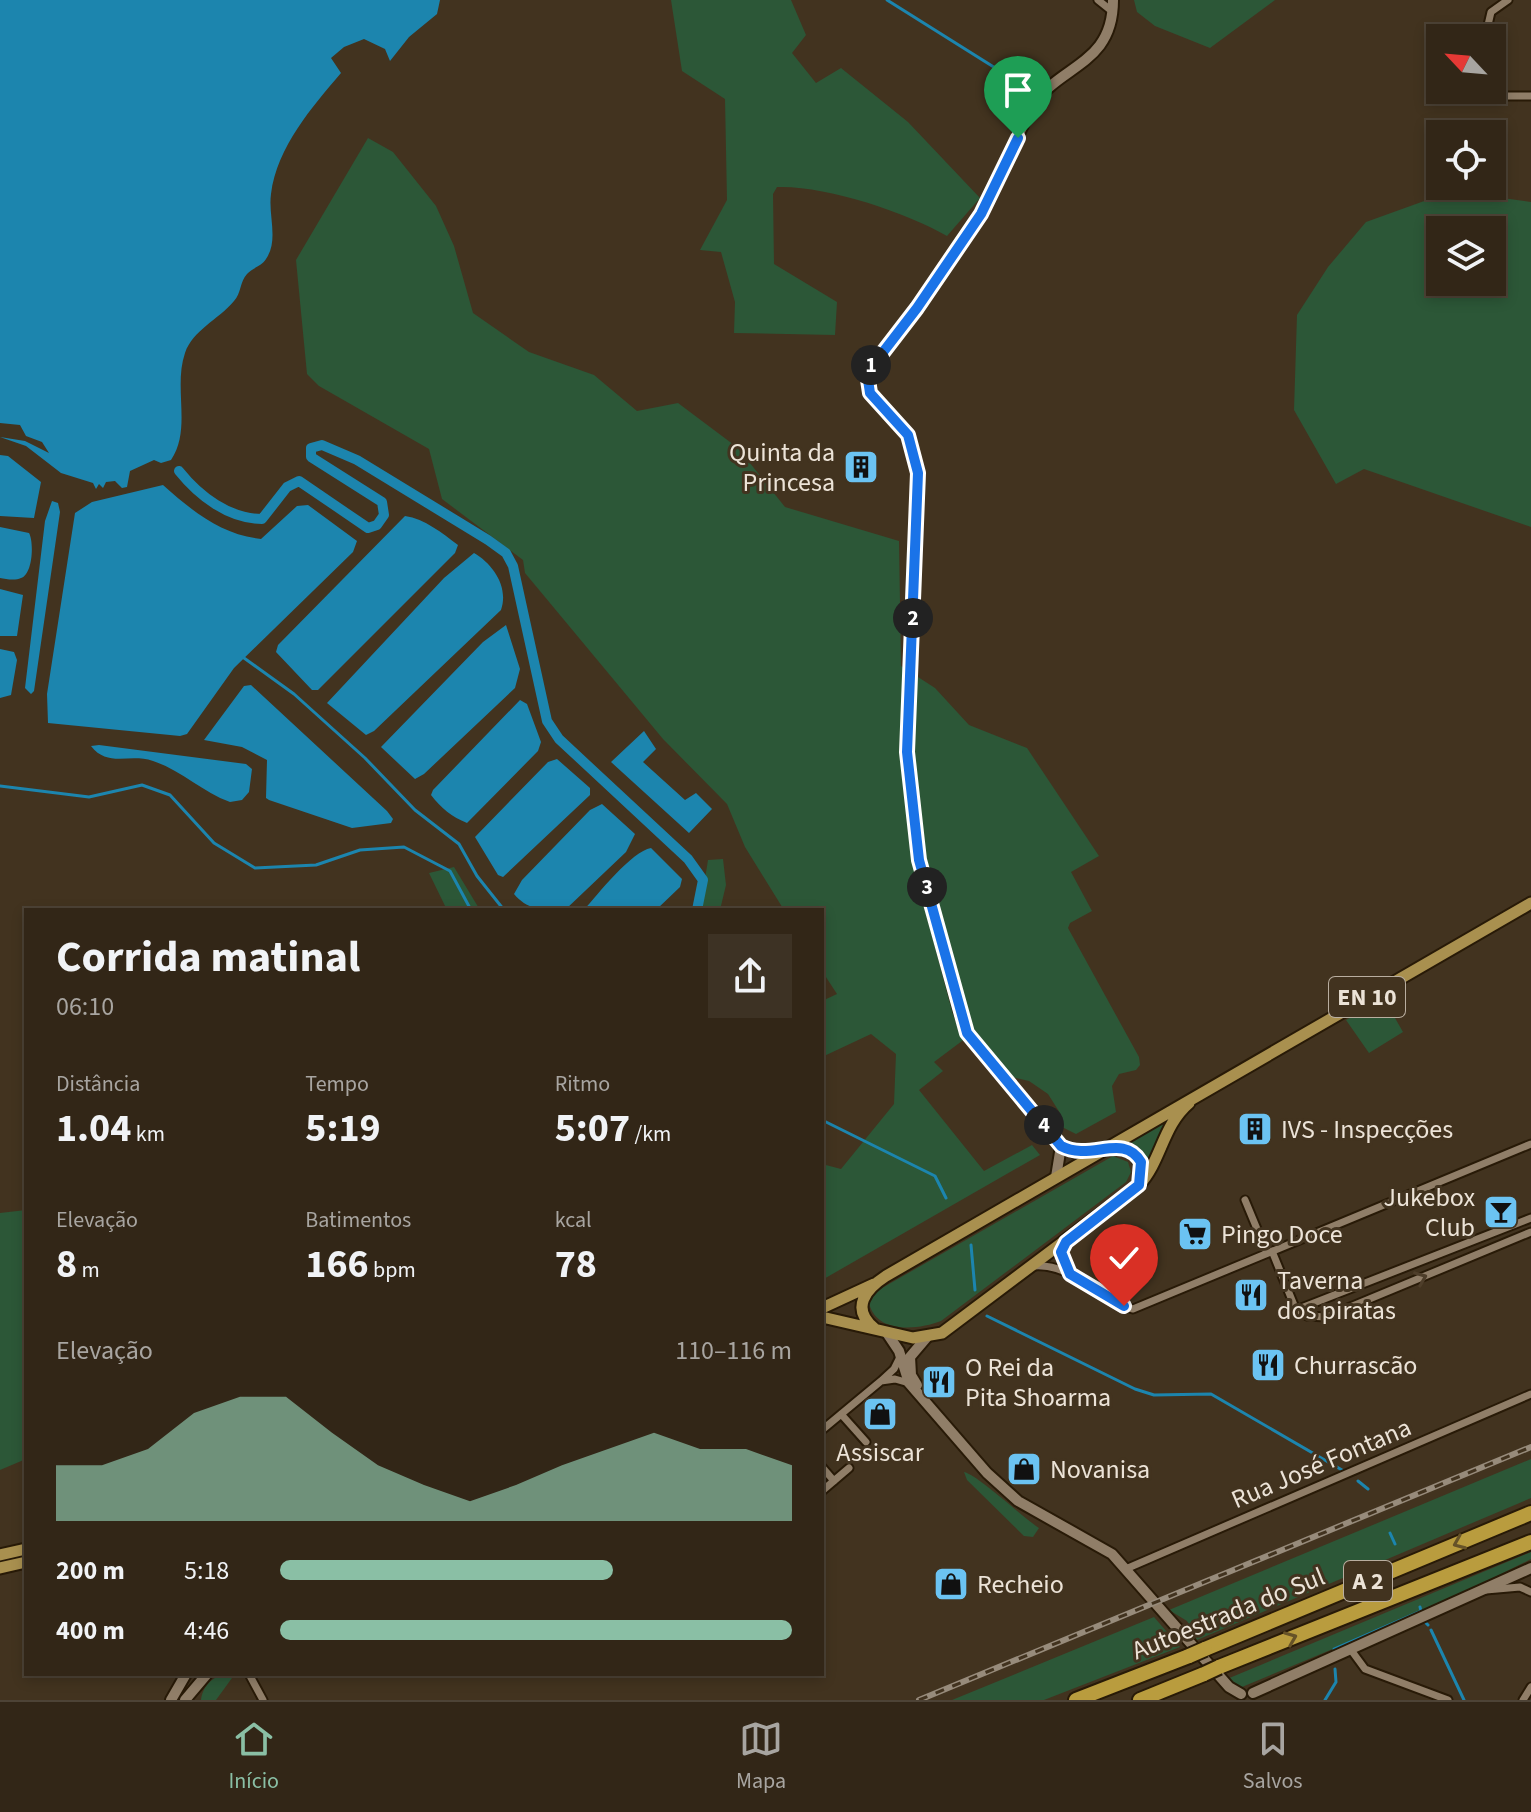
<!DOCTYPE html>
<html lang="pt">
<head>
<meta charset="utf-8">
<style>
	:root { --surface:#322617; --page:#3d3224; --text:#f1f3f6; --muted:#a8a5a1; --line:#4d4336; --accent:#8abfa5 }
	body { margin:0; font-family:"Source Sans 3",sans-serif; background:var(--page); color:var(--text); height:100vh; display:flex; flex-direction:column; font-size:30px; white-space:nowrap }
	* { box-sizing:border-box; margin:0 }
	p { font-size:26px; color:var(--muted) }
	.icon { flex:none; width:44px; height:44px; fill:none; stroke:currentColor; stroke-width:2; stroke-linecap:round; stroke-linejoin:round }
	.map { position:relative; flex:1; overflow:hidden }
	.side { position:absolute; left:24px; top:908px; width:800px; height:768px; display:flex; flex-direction:column; background:var(--surface); border-radius:0px; box-shadow:0 4px 12px #0003,0 0 0 2px var(--line) }
	.side>* { flex:none }
	.needle { width:52px; rotate:296deg }
	.controls { position:absolute; left:1426px; top:24px; display:grid; gap:16px }
	.controls a { display:grid; place-items:center; width:80px; height:80px; border-radius:0px; background:var(--surface); box-shadow:0 4px 12px #0003,0 0 0 2px var(--line); font-size:40px }
	.pin { position:absolute; display:grid; place-items:center; width:68px; height:68px; color:#fff; margin:-82px -34px; border-radius:50% 50% 50% 0; rotate:-45deg; box-shadow:0 0 8px #0007 }
	.pin .icon { rotate:45deg }
	.km { position:absolute; width:40px; height:40px; margin:-20px; border-radius:50%; background:#222; color:#fff; font-size:22px; line-height:40px; text-align:center }
	.round { display:grid; place-items:center; flex:none; width:84px; height:84px; border-radius:0px; background:var(--page) }
	.summary { display:flex; align-items:center; justify-content:space-between; height:136px; padding:0 32px }
	h1 { font-size:44px; font-weight:700; line-height:60px }
	.stats { display:grid; grid-template-columns:repeat(3,1fr); gap:12px; height:136px; padding:8px 32px }
	.stats div { display:grid; align-content:center }
	.stats b { font-size:40px; font-weight:700 }
	.stats small { font-size:22px; font-weight:400 }
	.stats p { font-size:22px }
	.chart { height:224px; padding:16px 32px }
	.chart p { display:flex; justify-content:space-between }
	.chart svg { width:100%; height:144px; margin-top:8px; fill:var(--accent); opacity:.7 }
	ul { padding:0 32px; list-style:none; font-size:26px }
	li { display:grid; grid-template-columns:128px 96px 1fr; align-items:center; height:60px }
	li i { height:20px; border-radius:10px; background:var(--accent) }
	.menu { display:flex; justify-content:space-around; align-items:center; height:112px; border-top:2px solid var(--line); background:var(--surface); font-size:22px; color:var(--muted) }
	.menu a { display:grid; justify-items:center; gap:4px }
	.menu .current { color:var(--accent) }
	.map>svg:first-child { display:block }
</style>
</head>
<body>
<div class="map">
<svg width="1531" height="1700" viewBox="0 0 1531 1700">
	<rect width="100%" height="100%" fill="#42331f"/>
	<path fill="#2c5737" fill-rule="evenodd" d="M671,0h120l15,35 -14,18 24,30 25,-15 67,54 72,76 -33,38c-41,-24 -123,-51 -170,-49l-4,7 1,70 63,38 -2,33 -101,-2 1,-31 -14,-50 -21,-2 27,-50 -2,-101 -43,-28z
		M1134,0h141l-65,48 -55,-22 -18,-14z
		M368,138l25,14 43,54 18,40 19,67 56,39 65,23 43,36 41,-8 60,45 47,59 114,34 2,125 34,22 34,37 58,23 72,108 -28,16 21,39 -22,12 -2,5 71,129 1,8 -4,5 -17,4 -7,12 4,26 -40,22 -14,-7 -2,-14 -12,-19 -19,-13 -17,-4 -38,-45 -40,30 9,9 -24,19 65,81 48,-26 8,10 -218,125 3,-48 -3,-2v-66l19,5 53,-65 2,-50 -25,-20 -49,23v-56l15,-7 -15,-23v-61h-38l-39,-63 -18,-43 -64,-65 -138,-166 -2,-13 -81,-61 -13,-50 -110,-63 -12,-12 -11,-114z
		M1452,191l79,11v325l-167,-58 -28,15 -42,-74 3,-95 31,-48 38,-45zM1440,230h52v52h-52z
		M723,859l3,26 -6,25h-20l8,-50z
		M454,867l26,43h-33l-18,-37z
		M1367,1008l24,3 12,21 -34,21 -23,-33z
		M1169,1115l-21,52 -13,-20 -11,-4z
		M1113,1156l15,6 3,10 -5,10 -185,139c-23,9 -65,13 -72,-18l6,-11z
		M26,1210v249l-26,11v-257z
		M1531,1459v39l-334,142 -10,-19 -18,-11z
		M964,1472c14,3 58,45 75,56l-6,9 -9,-1 -57,-56z
		M1531,1552v7c-94,49 -192,87 -289,128l-15,-8z
		M1154,1617l26,30 -136,53h-92z
		M231,1674l1,4 -16,22h-15c2,-16 14,-26 30,-26z"/>
	<path fill="#1c85ae" d="M0,0h440l-3,14 -28,23 -19,24 -5,-12 -21,-10 -20,8 -13,11 10,15c-29,34 -64,74 -70,121 -3,21 8,46 -5,65 -4,7 -14,9 -19,15 -7,7 -6,20 -13,27 -16,19 -41,29 -49,52 -12,35 7,76 -14,107l-10,3 -7,-3 -24,11 -3,16 -5,1 -7,-7 -9,1 -3,6 -4,-4 -3,5 -3,-6 -32,-10 -35,-27 -26,-9 25,4 24,12 -7,-11 -16,-6 -6,-11 -20,-2z
		M0,455l8,1 33,26 -7,36 -34,-2z
		M163,485c29,26 59,50 98,54l36,-33 11,-1 49,36 -4,11 -119,116 -47,66 -7,2 -132,-13 -1,-29 28,-181 17,-11z
		M52,501l6,2 2,9 -26,179 -3,3 -6,-6 20,-167z
		M405,516c20,3 37,17 53,29l-3,8 -137,137h-6l-36,-38 2,-7z
		M0,527l29,6c5,9 4,41 -8,45 -6,3 -15,1 -21,0z
		M474,553c19,11 35,34 27,57l-127,121 -8,4 -39,-32 117,-125z
		M0,589l23,6 -6,41h-17z
		M506,625l14,44 -5,19 -91,86 -9,5 -34,-32 102,-105z
		M0,649l14,3 3,8 -6,35 -11,3z
		M251,685l136,126 6,8 -2,4 -39,5 -83,-28 -3,-2 1,-38 -25,-13 -38,-7 40,-54z
		M520,700l7,4 14,38 -3,9 -71,72c-15,-6 -26,-15 -36,-28l2,-5z
		M644,731l12,18 -13,13 42,38 11,-7 16,16 -23,24 -78,-71z
		M99,745l147,19 6,5 -3,23 -7,8 -12,2c-28,-10 -49,-32 -77,-41 -24,-8 -45,7 -62,-15z
		M557,759l33,29v7l-87,82 -5,-2 -23,-38 73,-75z
		M602,804l33,30 -9,18 -61,58c-20,0 -37,1 -51,-16l8,-14 68,-70z
		M651,848l31,31 -2,8 -24,23h-72c13,-15 48,-59 67,-62z"/>
	<g fill="none" stroke-linecap="round" stroke-linejoin="round">
		<path stroke="#1c85ae" stroke-width="3" d="M887,0l148,93
			M244,658l50,36 71,64 50,52 44,34 18,32 27,34
			M0,786l89,11 53,-12 28,10 44,48 41,25 61,-3 44,-15 44,-3 46,24 21,39
			M822,1120l113,56 11,22
			M971,1245l4,45
			M987,1316l148,73 19,6 57,-1 131,76
			M1358,1481l10,8
			M1390,1533l5,11
			M1426,1623l2,2
			M1431,1630l33,70
			M1334,1653v-4l87,-38 -1,-4
			M1325,1700l11,-18 -1,-13"/>
		<path stroke="#1c85ae" stroke-width="10" d="M179,471c20,25 50,48 83,48l25,-32 12,-6 69,47 9,-3 7,-10 -2,-13 -71,-45v-9l11,-3 35,15 131,80 18,13 7,13 34,155 12,18 129,120 15,21 -6,30"/>
		<g stroke="#281a07" stroke-width="11">
			<path id="street" d="M1098,0l15,12
				M1485,38l6,-26 17,-12
				M1488,90l8,6h35
				M1245,1200l22,53
				M1065,1244l-4,13 8,15
				M1272,1251l24,59
				M1033,1266c39,-4 66,34 100,43l398,-165
				M1296,1310l11,6 19,1 205,-85
				M1296,1310l235,-92
				M900,1357l-6,12 -13,12 14,-2 14,4
				M841,1414l25,28
				M822,1430l59,-49
				M822,1467l12,14
				M822,1491l27,-23
				M1128,1568l403,-174
				M1486,1590l34,-3 11,5
				M1351,1650l14,19 83,31
				M249,1674l14,26
				M1523,1700l8,-13"/>
		</g>
		<g stroke="#281a07" stroke-width="14">
			<path id="secondary" d="M1099,1152l-22,1 -16,-7 -94,-113 -8,-23 -40,-150 -12,-108 11,-279 -10,-38 -38,-42 -3,-20 50,-65 64,-94 51,-108c29,-42 81,-41 81,-106
				M1056,1177l5,-31
				M887,1333l12,18 10,32 78,90 31,28 94,53 117,133 12,7
				M917,1385l-6,-10 -1,-18 17,-20
				M1253,1693l278,-125
				M171,1700l15,-26
				M185,1700l22,-26"/>
		</g>
		<g stroke="#281a07" stroke-width="15">
			<path id="primary" d="M1111,1147c26,-1 33,15 28,37
				M822,1308l52,-24
				M822,1317l91,21 29,-5 197,-148c23,-25 23,-59 50,-82
				M874,1328c-24,-20 -8,-39 12,-52l645,-373
				M0,1555l26,-6
				M0,1568l26,-6"/>
		</g>
		<g stroke="#281a07" stroke-width="18">
			<path id="highway" d="M1205,1649l326,-136
				M1219,1667l312,-125
				M1076,1700l113,-44
				M1140,1700l64,-26"/>
		</g>
		<use href="#street" stroke="#907e68" stroke-width="7"/>
		<use href="#secondary" stroke="#907e68" stroke-width="10"/>
		<use href="#primary" stroke="#a9904f" stroke-width="11"/>
		<use href="#highway" stroke="#b99c3e" stroke-width="14"/>
		<g stroke="#978b7b" stroke-width="6">
			<path id="rail" d="M919,1700l612,-253"/>
		</g>
		<use href="#rail" stroke="#42331f" stroke-width="3" stroke-dasharray="9" stroke-linecap="butt"/>
		<g stroke="#281a07" stroke-width="18" stroke-linecap="butt">
			<path id="highway-bridge" d="M1189,1656l16,-7
				M1204,1674l15,-7"/>
		</g>
		<use href="#highway-bridge" stroke="#b99c3e" stroke-width="14"/>
	</g>
	<defs><path id="oneway-chevron" d="M-2-3.5L2.5 0L-2 3.5" fill="none" stroke-width="1.6" stroke-linecap="round" stroke-linejoin="round" transform="scale(2)"/></defs>
	<use stroke="#4e3e2a" href="#oneway-chevron" transform="translate(1421 1278) rotate(-22)"/>
	<g stroke="#665228">
		<use href="#oneway-chevron" transform="translate(1459 1543) rotate(157)"/>
		<use href="#oneway-chevron" transform="translate(1291 1638) rotate(-22)"/>
	</g>
	<g fill="none" stroke-linecap="round" stroke-linejoin="round">
		<g stroke="#fff" stroke-width="16">
			<path id="route" d="M1018,138l-37,76 -64,94 -50,65 3,20 38,42 10,38 -11,279 12,108 48,173 94,113c30,16 62,-14 80,16l-2,23 -73,57 -5,10 9,22 54,32"/>
		</g>
		<use href="#route" stroke="#1a73e8" stroke-width="10"/>
	</g>
	<defs>
		<g id="building-square" transform="scale(1.8)"><rect x="-9" y="-9" width="18" height="18" rx="4" fill="#6bc3f2" stroke="#42331f"/><path d="M-4-6H4V6H1V3H-1V6H-4ZM-2.5-4.3h1.7v1.8h-1.7ZM.8-4.3h1.7v1.8H.8ZM-2.5-1h1.7V.8h-1.7ZM.8-1h1.7V.8H.8Z" fill="#111"/></g>
		<g id="bar-square" transform="scale(1.8)"><rect x="-9" y="-9" width="18" height="18" rx="4" fill="#6bc3f2" stroke="#42331f"/><path d="M-6-5H6L.8 .8V4.5H3.5V6h-7V4.5H-.8V.8Z" fill="#111"/></g>
		<g id="supermarket-square" transform="scale(1.8)"><rect x="-9" y="-9" width="18" height="18" rx="4" fill="#6bc3f2" stroke="#42331f"/><path d="M-6-5.5h2.5l.6 2H6L4.5 2H-2.5L-4.4-4H-6ZM-1.5 3.2a1.3 1.3 0 1 0 .1 0ZM3 3.2a1.3 1.3 0 1 0 .1 0Z" fill="#111"/></g>
		<g id="restaurant-square" transform="scale(1.8)"><rect x="-9" y="-9" width="18" height="18" rx="4" fill="#6bc3f2" stroke="#42331f"/><path d="M-5-6h1v4h1v-4h1v4h1v-4h1v5L-1.5 .5V6h-2V.5L-5-1ZM5-6V6H3V1.5H1.5Q1.5-4 5-6Z" fill="#111"/></g>
		<g id="shop-square" transform="scale(1.8)"><rect x="-9" y="-9" width="18" height="18" rx="4" fill="#6bc3f2" stroke="#42331f"/><path d="M-5-2.5h2.3a2.7 3.5 0 0 1 5.4 0H5L5.5 6h-11ZM-1.5-2.5h3a1.5 2.3 0 0 0-3 0Z" fill="#111"/></g>
	</defs>
	<g fill-rule="evenodd">
		<use href="#building-square" x="861" y="467"/>
		<use href="#building-square" x="1255" y="1129"/>
		<use href="#bar-square" x="1501" y="1212"/>
		<use href="#supermarket-square" x="1195" y="1234"/>
		<use href="#restaurant-square" x="1251" y="1295"/>
		<use href="#restaurant-square" x="1268" y="1365"/>
		<use href="#restaurant-square" x="939" y="1382"/>
		<use href="#shop-square" x="880" y="1414"/>
		<use href="#shop-square" x="1024" y="1469"/>
		<use href="#shop-square" x="951" y="1584"/>
	</g>
	<g text-anchor="middle" stroke-width="6" stroke-linejoin="round" paint-order="stroke">
		<g fill="#42331f" stroke="#b9aea0" stroke-width="2">
			<rect x="1329" y="977" width="76" height="40" rx="6"/>
			<rect x="1344" y="1561" width="48" height="40" rx="6"/>
		</g>
		<g font-size="24" font-weight="bold" fill="#ece3d7">
			<text x="1367" y="1005">EN 10</text>
			<text x="1368" y="1589">A 2</text>
		</g>
		<g font-size="26" fill="#ece3d7" stroke="#42331f" text-anchor="start">
			<text x="835" y="461" text-anchor="end">Quinta da<tspan x="835" dy="30">Princesa</tspan></text>
			<text x="1281" y="1138">IVS - Inspecções</text>
			<text x="1475" y="1206" text-anchor="end">Jukebox<tspan x="1475" dy="30">Club</tspan></text>
			<text x="1221" y="1243">Pingo Doce</text>
			<text x="1277" y="1289">Taverna<tspan x="1277" dy="30">dos piratas</tspan></text>
			<text x="1294" y="1374">Churrascão</text>
			<text x="965" y="1376">O Rei da<tspan x="965" dy="30">Pita Shoarma</tspan></text>
			<text x="880" y="1461" text-anchor="middle">Assiscar</text>
			<text x="1050" y="1478">Novanisa</text>
			<text x="977" y="1593">Recheio</text>
		</g>
		<g font-size="26" fill="#ece3d7" stroke="#42331f">
			<text transform="translate(1321 1463) rotate(-23)" y="9">Rua José Fontana</text>
			<text transform="translate(1228 1613) rotate(-22)" y="9">Autoestrada do Sul</text>
		</g>
	</g>
</svg>
<div class="controls">
<a><svg class="needle" viewBox="-14 -14 28 28"><path d="M0-13l5 13h-10z" fill="#e53935"/><path d="M0 13l5-13h-10z" fill="#a8a5a1"/></svg></a>
<a><svg class="icon" aria-label="locate" viewBox="0 0 24 24"><circle cx="12" cy="12" r="6"/><path d="M12 2v4M12 18v4M2 12h4M18 12h4"/></svg></a>
<a><svg class="icon" aria-label="layers" viewBox="0 0 24 24"><path d="M12 4l9 5-9 5-9-5zM3 14l9 5 9-5"/></svg></a>
</div>
<div class="pin" style="left:1018px;top:138px;background:#1e9e55"><svg class="icon" aria-label="arrive" viewBox="0 0 24 24"><path d="M6 21V4h12l-3 4 3 4H6"/></svg></div>
<div class="pin" style="left:1124px;top:1306px;background:#d93025"><svg class="icon" aria-label="check" viewBox="0 0 24 24"><path d="M5 12l5 5 9-10"/></svg></div>
<b class="km" style="left:871px;top:365px">1</b>
<b class="km" style="left:913px;top:618px">2</b>
<b class="km" style="left:927px;top:887px">3</b>
<b class="km" style="left:1044px;top:1125px">4</b>
<section class="side">
<div class="summary"><div><h1>Corrida matinal</h1><p>06:10</p></div><a class="round"><svg class="icon" aria-label="share" viewBox="0 0 24 24"><path d="M12 15V3M7 8l5-5 5 5M5 13v7h14v-7"/></svg></a></div>
<div class="stats">
<div><p>Distância</p><b>1.04<small> km</small></b></div>
<div><p>Tempo</p><b>5:19</b></div>
<div><p>Ritmo</p><b>5:07<small> /km</small></b></div>
</div>
<div class="stats">
<div><p>Elevação</p><b>8<small> m</small></b></div>
<div><p>Batimentos</p><b>166<small> bpm</small></b></div>
<div><p>kcal</p><b>78</b></div>
</div>
<div class="chart"><p><span>Elevação</span>110–116 m</p>
<svg viewBox="0 0 160 44" preserveAspectRatio="none"><path d="M0 44V27L10 27L20 22L30 11L40 6L50 6L60 17L70 27L80 33L90 38L100 33L110 27L120 22L130 17L140 22L150 22L160 27V44z"/></svg>
</div>
<ul>
<li><b>200 m</b>5:18<i style="width:65%"></i></li>
<li><b>400 m</b>4:46<i style="width:100%"></i></li>
</ul>
</section>
</div>
<nav class="menu">
<a class="current"><svg class="icon" aria-label="home" viewBox="0 0 24 24"><path d="M3 11l9-7 9 7M6 9v11h12V9"/></svg>Início</a>
<a><svg class="icon" aria-label="map" viewBox="0 0 24 24"><path d="M3 6l6-2 6 2 6-2v14l-6 2-6-2-6 2zM9 4v14M15 6v14"/></svg>Mapa</a>
<a><svg class="icon" aria-label="saved" viewBox="0 0 24 24"><path d="M7 4h10v16l-5-4-5 4z"/></svg>Salvos</a>
</nav>
</body>
</html>
